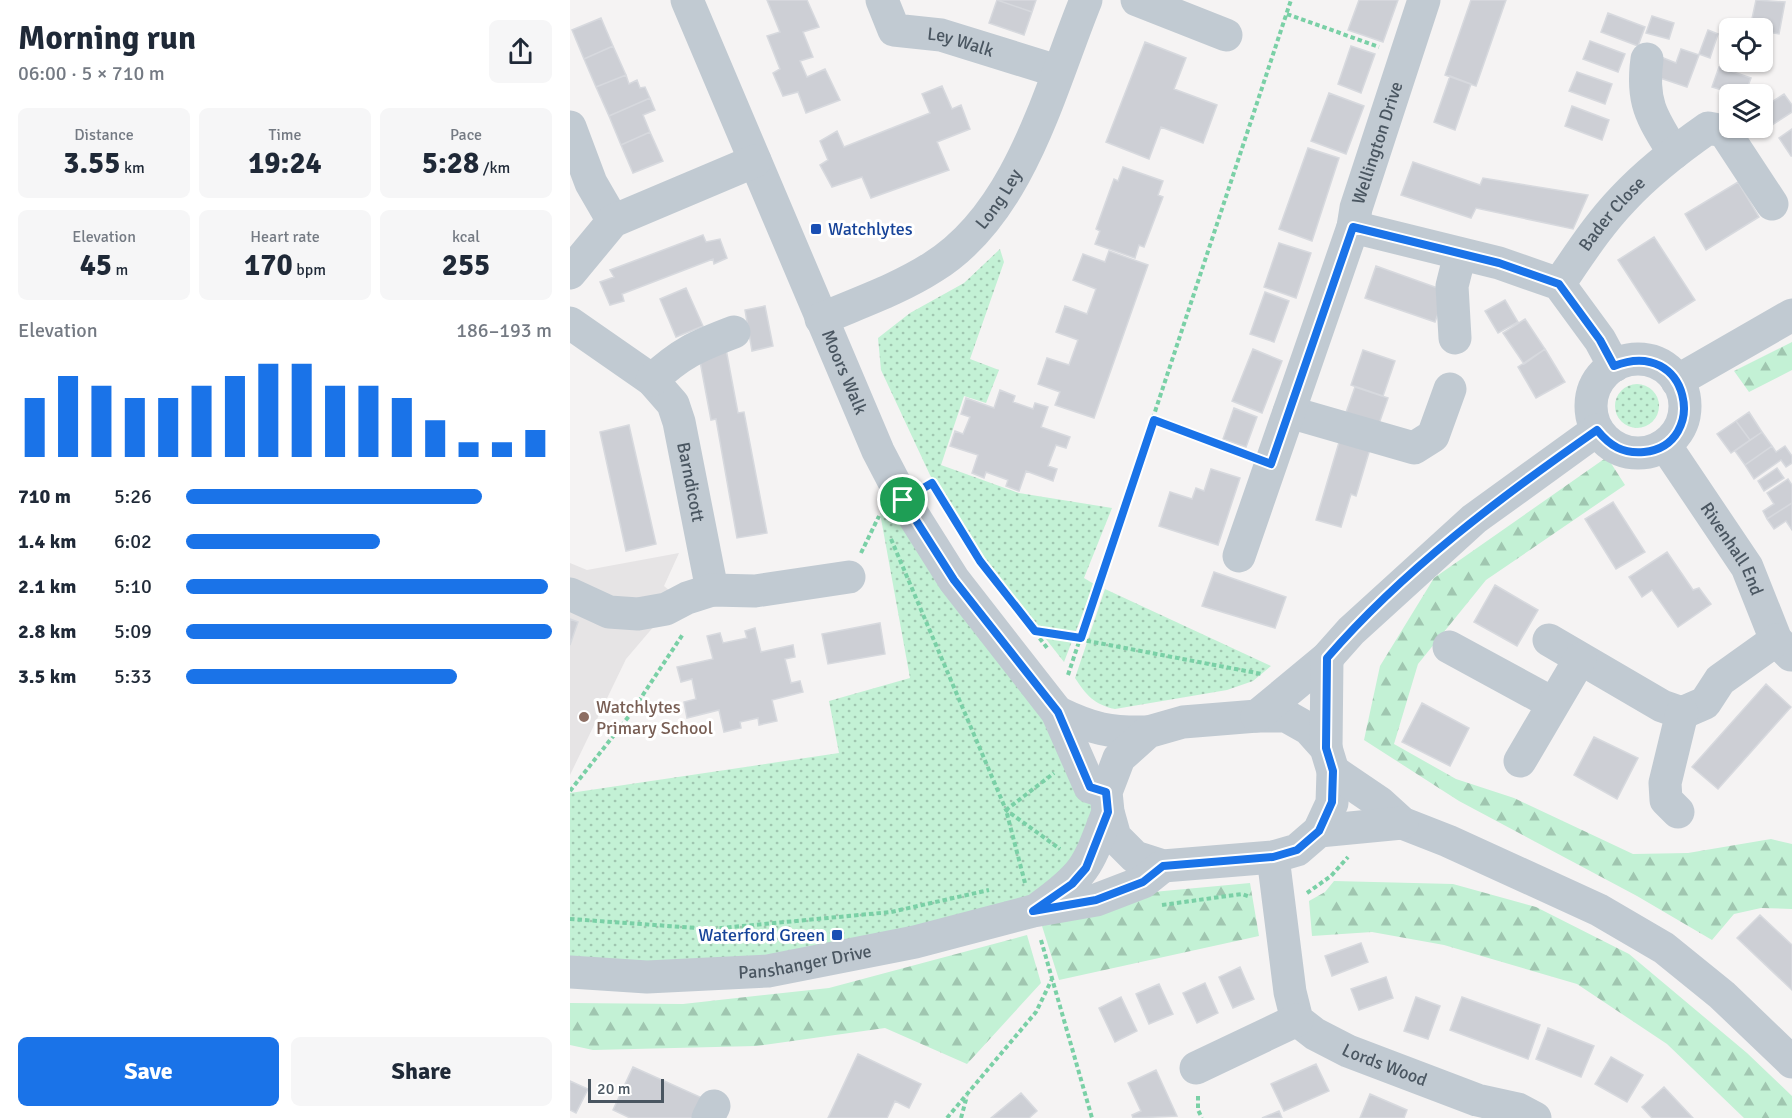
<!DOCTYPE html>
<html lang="en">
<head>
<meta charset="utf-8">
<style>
	:root { --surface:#fff; --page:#f6f6f7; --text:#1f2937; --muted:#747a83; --accent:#1a73e8 }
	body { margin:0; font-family:Signika,sans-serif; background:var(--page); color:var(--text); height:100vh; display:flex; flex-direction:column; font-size:22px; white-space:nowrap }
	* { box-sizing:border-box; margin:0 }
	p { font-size:20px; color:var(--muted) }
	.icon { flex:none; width:33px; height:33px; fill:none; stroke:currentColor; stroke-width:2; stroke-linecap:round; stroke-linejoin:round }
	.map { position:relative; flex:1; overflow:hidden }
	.sheet { display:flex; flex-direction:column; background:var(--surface); width:570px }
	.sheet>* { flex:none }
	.fabs { position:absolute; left:1149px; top:18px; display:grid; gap:12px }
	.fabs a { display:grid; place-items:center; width:54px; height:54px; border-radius:9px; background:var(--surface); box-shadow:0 2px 4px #0004; font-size:30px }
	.scale { position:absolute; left:18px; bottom:15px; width:76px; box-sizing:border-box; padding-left:6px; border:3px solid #4a5661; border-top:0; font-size:16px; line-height:21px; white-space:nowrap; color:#4a5661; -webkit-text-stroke:4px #fff; paint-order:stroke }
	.pin { position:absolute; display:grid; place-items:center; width:51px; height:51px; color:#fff; margin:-26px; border:3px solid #fff; border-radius:50%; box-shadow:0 2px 6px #0007 }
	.round { display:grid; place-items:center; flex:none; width:63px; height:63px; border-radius:9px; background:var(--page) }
	.summary { display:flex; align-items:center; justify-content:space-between; height:102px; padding:0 18px }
	h1 { font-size:33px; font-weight:700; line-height:45px }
	.figures { display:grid; grid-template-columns:repeat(3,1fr); gap:9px; height:102px; padding:6px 18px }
	.figures div { display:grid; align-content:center; border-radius:9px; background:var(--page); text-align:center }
	.figures b { font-size:30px; font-weight:700 }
	.figures small { font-size:16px; font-weight:400 }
	.figures p { font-size:16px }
	.chart { height:168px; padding:12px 18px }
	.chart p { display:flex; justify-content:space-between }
	.chart svg { width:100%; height:108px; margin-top:6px; stroke:var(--accent); stroke-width:6 }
	.cta { display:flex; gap:12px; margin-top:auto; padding:12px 18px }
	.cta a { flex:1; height:69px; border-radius:9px; background:var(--accent); color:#fff; font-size:24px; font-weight:700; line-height:69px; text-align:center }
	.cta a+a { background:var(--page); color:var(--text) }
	ul { padding:0 18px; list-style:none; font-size:20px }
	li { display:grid; grid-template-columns:96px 72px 1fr; align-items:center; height:45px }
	li i { height:15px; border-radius:8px; background:var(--accent) }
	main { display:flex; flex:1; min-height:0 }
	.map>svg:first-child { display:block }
</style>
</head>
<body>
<main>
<section class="sheet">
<div class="summary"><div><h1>Morning run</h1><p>06:00 · 5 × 710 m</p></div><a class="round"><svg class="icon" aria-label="share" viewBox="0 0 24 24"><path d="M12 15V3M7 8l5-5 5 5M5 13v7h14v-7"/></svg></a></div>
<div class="figures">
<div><p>Distance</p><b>3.55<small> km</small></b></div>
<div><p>Time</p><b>19:24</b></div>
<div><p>Pace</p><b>5:28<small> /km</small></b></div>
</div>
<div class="figures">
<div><p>Elevation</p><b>45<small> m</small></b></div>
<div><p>Heart rate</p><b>170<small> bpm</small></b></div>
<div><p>kcal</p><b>255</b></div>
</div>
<div class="chart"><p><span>Elevation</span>186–193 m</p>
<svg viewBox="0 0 160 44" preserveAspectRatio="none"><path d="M5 44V20M15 44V11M25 44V15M35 44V20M45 44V20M55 44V15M65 44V11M75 44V6M85 44V6M95 44V15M105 44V15M115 44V20M125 44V29M135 44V38M145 44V38M155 44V33"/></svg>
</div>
<ul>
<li><b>710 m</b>5:26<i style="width:81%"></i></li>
<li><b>1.4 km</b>6:02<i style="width:53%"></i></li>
<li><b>2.1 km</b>5:10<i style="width:99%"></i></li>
<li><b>2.8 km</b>5:09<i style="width:100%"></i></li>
<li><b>3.5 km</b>5:33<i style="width:74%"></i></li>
</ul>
<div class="cta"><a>Save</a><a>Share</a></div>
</section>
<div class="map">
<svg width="1222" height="1118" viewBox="0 0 1222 1118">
	<defs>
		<pattern id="grass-dots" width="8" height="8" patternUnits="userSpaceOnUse" patternTransform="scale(1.5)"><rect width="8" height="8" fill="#c3f1d5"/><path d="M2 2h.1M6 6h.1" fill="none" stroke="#a0c6b0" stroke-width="1.8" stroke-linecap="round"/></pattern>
		<pattern id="forest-firs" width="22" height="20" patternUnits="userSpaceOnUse" patternTransform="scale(1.5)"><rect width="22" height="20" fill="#c3f1d5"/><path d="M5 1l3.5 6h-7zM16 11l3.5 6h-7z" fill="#a0c6b0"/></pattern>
	</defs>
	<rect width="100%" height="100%" fill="#f5f3f3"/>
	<path fill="#e6e4e5" d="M109,553l-15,33 14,12 -52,61 -56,116v-212l17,7z"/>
	<path fill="url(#grass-dots)" d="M430,249l4,13 -34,97 29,11 -13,33 -22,-7 -23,69 78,28 93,15 -28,70 10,6 -30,78 -81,-103 -53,-84 -49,-105 -3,-32 32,-25 54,-30z
		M1045 406a22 22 0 1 1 44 0a22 22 0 1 1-44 0Z
		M333,499l203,293 -34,92 -157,58 -345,30v-179l269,-40 -10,-52 81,-23 -30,-165z
		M535,589l166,77 -18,15 -26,9 -112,19c-20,-4 -29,-14 -40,-31z"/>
	<path fill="url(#forest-firs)" d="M1222,342v28l-43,22 -15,-21z
		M1037,457l18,28 -139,95 -68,84 -24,80 62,35 58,19 119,56 55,-1 83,-14 21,5v65l-31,-1 -27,6 -22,26 -75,-44 -178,-95 -95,-61 16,-74 54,-88z
		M764,881l119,3 83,23 93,47 118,99 45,43v22h-48l-77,-74 -90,-60 -133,-39 -72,-13 -60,4 -3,-35 16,-9z
		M680,883l9,53 -200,44 -17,-54 111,-34z
		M457,935l14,48 -74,81 -82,-36 -129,18 -163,4 -23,-5v-42l113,1 146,-16z"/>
	<path fill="#cdcfd5" stroke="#d7d9de" stroke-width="1.5" d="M197,0h40l12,27 -16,5 10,25 -13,4 7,16 18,-8 15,31 -34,13 -8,-21 -15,4 -10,-23 7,-4 -13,-33 13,-4z
		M427,0l35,12 -8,23 -35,-12z
		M427,0h39l-4,12z
		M789,0h39l-15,42 -35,-12z
		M901,0h35l-30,86 -31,-11z
		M1186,0l29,2 -6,32 -17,-3v-3h-12z
		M1038,13l37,14 -7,19 -37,-14z
		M1082,16l22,7 -5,16 -23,-6z
		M31,18l12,28 -29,13 -12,-29z
		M1138,30l10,4 -8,24 -11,-4z
		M1020,41l35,13 -7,18 -35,-13z
		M575,42l41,16 -12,31 43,16 -14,38 -42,-16 -12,32 -43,-17z
		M43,46l13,29 -30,12 -12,-28z
		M781,46l24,8 -14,39 -23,-9z
		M1111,49l18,6 -12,32 -33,-11 7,-19 15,6z
		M1149,67l32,11 -6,16h-10l-23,-7z
		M1007,72l35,12 -7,20 -36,-13z
		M56,75l3,9 8,-4 3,8 5,-1 5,11 -41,18 -13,-29z
		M880,76l21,8 -16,46 -21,-8z
		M372,86l10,23 9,-4 9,24 -33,13 12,28 -78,28 -9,-21 -30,10 -12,-22 8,-5 -8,-19 17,-10 7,16 86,-34 -8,-19z
		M759,93l35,13 -18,48 -35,-13z
		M1214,94l8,11v7l-23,15 -7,-10v-9z
		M80,98l5,12 -12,5 7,17 -29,13 -12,-29z
		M1002,106l37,14 -7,20 -37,-14z
		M1222,129v27h-1l-12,-18z
		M80,132l13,29 -30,12 -12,-28z
		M738,148l31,10 -27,83 -33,-12z
		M843,162l67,23 3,-7 105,17 -15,34 -97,-21 -5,10 -70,-23z
		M553,167l40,14 -5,14 5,2 -19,50 -5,-2 -4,13 -40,-14 5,-13 -4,-2 18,-50 4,2z
		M1168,182l21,35 -53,33 -21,-36z
		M133,235l3,7 14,-3 7,19 -13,6 -1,-5 -91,35 2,7 -14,4 -10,-23 14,-5 -4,-7z
		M1084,237l41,63 -36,23 -41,-63z
		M709,243l32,10 -15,45 -32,-11z
		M539,251l39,14 -54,153 -39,-13 5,-13 -22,-8 9,-26 22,7 9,-25 -22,-8 9,-26 22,8 9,-25 -23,-9 10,-26 22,8z
		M806,266l70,25 -11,31 -70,-24z
		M116,288l17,38 -27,11 -16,-38z
		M695,292l24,9 -15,41 -24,-8z
		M935,300l13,22 -20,11 -13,-22z
		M195,306l8,40 -21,5 -7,-41z
		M955,319l20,30 -21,15 -21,-31z
		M156,349l12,64 6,-1 23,121 -30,5 -21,-119 -5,1 -12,-64z
		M683,349l29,12 -20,52 -30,-12z
		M975,349l20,33 -29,16 -18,-31z
		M793,350l32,11 -12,35 -32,-11z
		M785,387l33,11 -12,34 -33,-11z
		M430,390l15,6 -2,6 20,7 2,-6 13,4 -7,20 29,10 -4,11 -10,-3 -8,21 9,3 -4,12 -27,-10 -7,20 -13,-5 2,-6 -22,-8 -2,6 -12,-5 6,-18 -28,-9 5,-15 8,3 7,-17 -9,-3 5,-16 28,10z
		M664,408l23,9 -11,30 -23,-8z
		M1179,412l13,20 -12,8 -14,-19z
		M1166,421l14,19 -19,13 -14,-19z
		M59,425l27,119 -30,7 -26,-119z
		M1192,432l10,14 -27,19 -10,-14z
		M770,439l30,10 -14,47 -5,-2 -10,33 -25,-7z
		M1202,446l4,6 9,-6 7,10v7l-6,4 -5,-7 -27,19 -9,-14z
		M1207,468l7,10 -20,13 -6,-10z
		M641,469l29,9 -22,67 -59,-19 11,-34 22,7 4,-11 8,3z
		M1218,479l4,6v18l-25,16 -4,-8 11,-7 -7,-11z
		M1043,502l32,50 -29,17 -31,-50z
		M1222,503v27l-6,-9 -12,8 -7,-10z
		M1097,552l26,38 6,-2 12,16 -33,23 -26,-37 -10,7 -13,-20z
		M644,572l72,25 -11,31 -73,-22z
		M925,585l43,25 -21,36 -43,-24z
		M0,619l8,3 -8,23z
		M310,623l5,31 -57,10 -6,-30z
		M185,628l6,24 32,-7 2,12 -10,2 6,24 9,-2 3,11 -31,8 5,21 -18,4 -1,-7 -18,4 1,6 -17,4 -5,-22 -32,8 -3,-16 12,-3 -4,-20 -11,3 -4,-15 36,-8 -6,-23 13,-3 3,10 24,-5 -2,-7z
		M1196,684l25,23 -73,82 -26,-22z
		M852,703l47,25 -19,38 -48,-24z
		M1024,737l44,21 -21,41 -43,-24z
		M1190,915l32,30v45l-55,-52z
		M791,943l7,19 -36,14 -7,-20z
		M670,967l14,32 -21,9 -14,-31z
		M816,977l7,21 -34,12 -8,-21z
		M635,983l13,30 -21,10 -14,-30z
		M589,984l14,30 -24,10 -13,-30z
		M551,997l16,34 -22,11 -16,-34z
		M846,997l24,9 -12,33 -24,-8z
		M892,997l78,28 -12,34 -78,-29z
		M978,1028l46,18 -13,31 -45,-18z
		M288,1054l63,30 -12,24 -14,-7 -8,17h-59z
		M1041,1057l32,18 -16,27 -32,-18z
		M746,1064l13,27 -45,20 -13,-27z
		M63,1067l76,34 -8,17h-71l-17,-8z
		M586,1070l21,46 -44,2 -1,-3 9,-4 -13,-28z
		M0,1081l18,8 -12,24 -6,-3z
		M1094,1087l29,31h-41l-10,-11z
		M451,1093l16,18 -8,7h-38z
		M800,1094l37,16 -3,8h-44z
		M709,1111l3,7h-20z"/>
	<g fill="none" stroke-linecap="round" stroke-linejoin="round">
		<path stroke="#7ad0a6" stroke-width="4" stroke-dasharray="4.5 3" stroke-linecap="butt" d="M717,14l92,33
			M583,420l92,34
			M357,486l5,-3 48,78 68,88
			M321,539l115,271 54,39
			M291,553l18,-37
			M465,631l227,43
			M498,675l223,-675
			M0,791l59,-75 54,-82
			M455,883l-19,-73 48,-37
			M737,893l24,-17 17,-19
			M592,905l80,-11 8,3
			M0,919l141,10 180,-17 98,-22
			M471,940l51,178
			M628,1096v14l4,8
			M377,1118l89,-106 16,-33
			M391,1118l6,-22"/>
		<g stroke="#c1cad2" stroke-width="33">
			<path id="s1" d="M117,0l191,451 25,48 51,81 103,132 33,75 16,5"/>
			<path id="s2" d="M312,0l12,30 47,5 116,36"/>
			<path d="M567,0l89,35"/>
			<path d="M1077,59c-6,43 5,59 27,94"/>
			<path d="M0,127l21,56 22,38"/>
			<path d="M783,227l146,36 60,21 41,56 14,26"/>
			<path d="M0,273l43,-52 142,-60"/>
			<path id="s3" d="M989,284c20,-29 39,-59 64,-85 25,-27 55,-50 85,-71l16,3 48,73"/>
			<path id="s4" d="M251,319c37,-16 78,-30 112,-52 87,-54 116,-176 153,-267"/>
			<path id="s5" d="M0,323l82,57 21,24 6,18 33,168"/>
			<path d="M885,338l-3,-52 8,-32"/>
			<circle cx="1068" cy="406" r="47"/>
			<path d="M82,380c29,-27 45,-34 82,-48"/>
			<path d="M1107,381l115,-66"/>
			<path d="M719,412l125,36 19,-12 17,-47"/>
			<path id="s6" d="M1095,445l82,122 29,73 15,15"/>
			<path id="s7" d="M669,556l114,-329 3,-19 68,-208"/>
			<path d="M0,594l39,18 29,2 28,-5 21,-11 25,-8 43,1 94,-14"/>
			<path d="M979,640l113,66 20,7 23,-10 15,-23 56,-40"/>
			<path d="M879,647l103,56"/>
			<path d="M487,712c35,17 53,21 91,20"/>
			<path d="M687,716h29l23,13 17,19 7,23 -1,32 -13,28 -22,19 -24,7 -110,9 -28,-9 -20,-20 -7,-25 -2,-20 13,-34 29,-26 35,-10z"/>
			<path d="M687,716l70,-58 24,-27 123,-112 123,-89"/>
			<path d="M756,748l1,-90"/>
			<path d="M950,761l60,-102"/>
			<path d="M763,771l47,32 22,20 46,18 151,69 65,38 58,47 70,67"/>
			<path d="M1108,812l-12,-12 -1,-17 17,-70"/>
			<path d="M749,831l83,-8"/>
			<path id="s8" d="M703,857l17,135 7,28 18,14 33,17 129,49 41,9 17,9"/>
			<path d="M470,907c47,-34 48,-42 68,-95"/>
			<path id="s9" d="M0,972l77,5 121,-6 147,-29 118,-31 63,-11 47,-18 20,-16"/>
			<path d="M626,1068l101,-48"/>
			<path d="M138,1118l6,-12"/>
		</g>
	</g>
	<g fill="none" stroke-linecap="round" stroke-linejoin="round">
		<g stroke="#fff" stroke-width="12">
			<path id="route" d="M783,227l146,36 60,21 41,56 14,26c76,-30 96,79 30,86 -21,2 -34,-6 -47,-22 -96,67 -193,139 -270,228l-1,90 7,23 -1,31 -13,29 -22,19 -24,7 -110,9 -20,16 -47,18 -63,11 39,-27 14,-16 22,-56 -2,-20 -16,-5 -32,-75 -104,-132 -51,-80 29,-17 48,78 55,70 46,7 73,-218 117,44z"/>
		</g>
		<use href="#route" stroke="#1a73e8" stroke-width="8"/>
	</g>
	<g fill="#1a4fb4" stroke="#fff" stroke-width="2">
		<rect x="240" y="223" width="12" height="12" rx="3"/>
		<rect x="261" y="929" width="12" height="12" rx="3"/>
	</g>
	<circle fill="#8d6e63" stroke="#fff" stroke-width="2" cx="14" cy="717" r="6"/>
	<g text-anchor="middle" stroke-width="6" stroke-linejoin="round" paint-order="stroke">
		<g font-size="18" fill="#4a5661" stroke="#fff">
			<text dy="6" stroke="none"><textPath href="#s2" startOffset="100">Ley Walk</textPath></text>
			<text dy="6" stroke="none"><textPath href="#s7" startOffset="436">Wellington Drive</textPath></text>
			<text dy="6" stroke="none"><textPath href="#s4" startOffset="219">Long Ley</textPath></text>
			<text dy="6" stroke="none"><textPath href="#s3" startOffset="88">Bader Close</textPath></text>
			<text dy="6" stroke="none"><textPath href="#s1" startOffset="404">Moors Walk</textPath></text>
			<text dy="6" stroke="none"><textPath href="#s5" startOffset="212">Barndicott</textPath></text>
			<text dy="6" stroke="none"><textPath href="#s6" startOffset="124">Rivenhall End</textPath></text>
			<text dy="6" stroke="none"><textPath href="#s9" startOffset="236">Panshanger Drive</textPath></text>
			<text dy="6" stroke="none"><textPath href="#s8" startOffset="264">Lords Wood</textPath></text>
		</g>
		<g font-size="18" fill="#164399" stroke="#fff" text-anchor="start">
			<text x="258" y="235">Watchlytes</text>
			<text x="255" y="941" text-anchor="end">Waterford Green</text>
		</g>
		<g font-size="18" fill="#785e54" stroke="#fff" text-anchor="start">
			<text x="26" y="713">Watchlytes<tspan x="26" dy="21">Primary School</tspan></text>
		</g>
	</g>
</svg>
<div class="fabs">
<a><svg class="icon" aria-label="locate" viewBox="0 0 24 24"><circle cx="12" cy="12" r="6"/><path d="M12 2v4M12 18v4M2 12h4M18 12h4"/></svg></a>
<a><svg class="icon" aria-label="layers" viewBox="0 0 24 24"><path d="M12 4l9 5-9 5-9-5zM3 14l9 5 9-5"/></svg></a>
</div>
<div class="scale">20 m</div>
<div class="pin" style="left:333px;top:500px;background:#1e9e55"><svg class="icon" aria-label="arrive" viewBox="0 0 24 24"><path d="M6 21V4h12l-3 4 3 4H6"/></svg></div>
</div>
</main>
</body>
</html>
